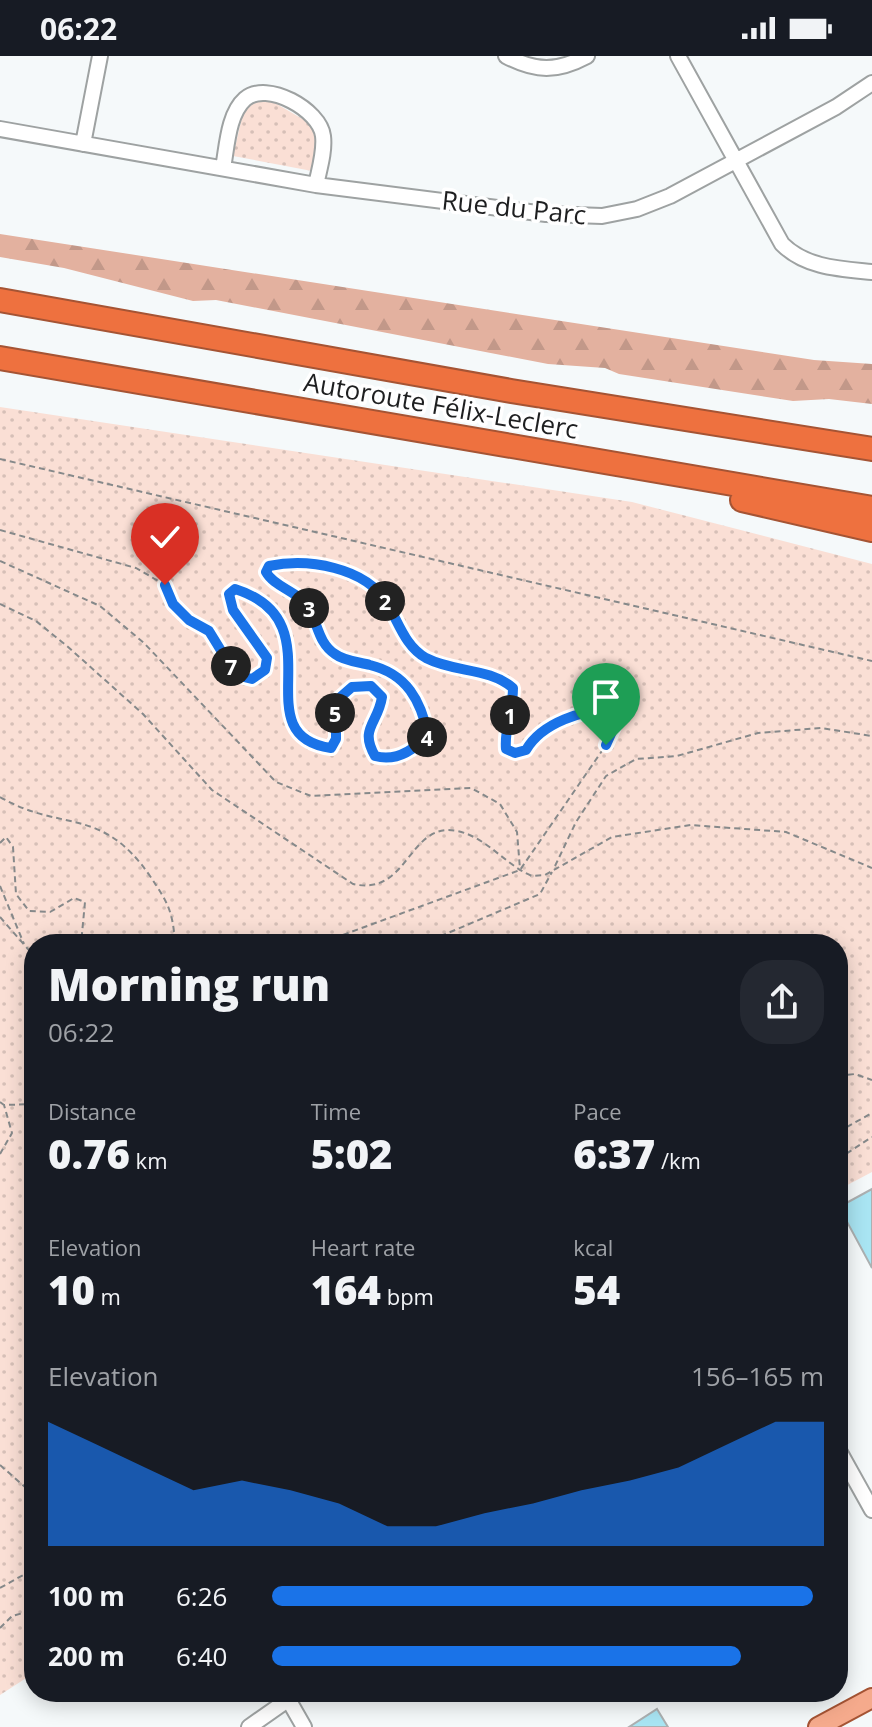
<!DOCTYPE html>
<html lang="en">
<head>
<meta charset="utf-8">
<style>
	:root { --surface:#171b24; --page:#242831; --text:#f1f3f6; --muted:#9ea1a6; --accent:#1a73e8 }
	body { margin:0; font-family:"Open Sans",sans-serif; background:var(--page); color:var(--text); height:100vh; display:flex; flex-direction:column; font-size:30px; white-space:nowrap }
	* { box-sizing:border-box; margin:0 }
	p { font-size:26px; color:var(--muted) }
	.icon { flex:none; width:44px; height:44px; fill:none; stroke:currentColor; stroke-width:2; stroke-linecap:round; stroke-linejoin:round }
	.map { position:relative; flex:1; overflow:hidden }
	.sheet { position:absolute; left:24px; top:878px; width:824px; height:768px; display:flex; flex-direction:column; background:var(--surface); border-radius:32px; box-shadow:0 4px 20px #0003 }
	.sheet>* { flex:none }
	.pin { position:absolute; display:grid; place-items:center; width:68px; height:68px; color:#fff; margin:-82px -34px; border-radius:50% 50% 50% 0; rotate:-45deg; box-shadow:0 0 8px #0007 }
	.pin .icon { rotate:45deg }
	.km { position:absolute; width:40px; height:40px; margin:-20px; border-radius:50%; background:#222; color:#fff; font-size:22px; line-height:40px; text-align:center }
	.round { display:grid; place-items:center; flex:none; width:84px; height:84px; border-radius:32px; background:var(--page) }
	.summary { display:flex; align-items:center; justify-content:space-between; height:136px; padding:0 24px }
	h1 { font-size:44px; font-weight:800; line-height:60px }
	.metrics { display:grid; grid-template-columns:repeat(3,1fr); gap:12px; height:136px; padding:8px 24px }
	.metrics div { display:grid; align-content:center }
	.metrics b { font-size:40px; font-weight:800 }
	.metrics small { font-size:22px; font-weight:400 }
	.metrics p { font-size:22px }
	.chart { height:224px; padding:16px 24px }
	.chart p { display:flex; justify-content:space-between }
	.chart svg { width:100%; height:144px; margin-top:8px; fill:var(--accent); opacity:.7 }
	ul { padding:0 24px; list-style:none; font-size:26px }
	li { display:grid; grid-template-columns:128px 96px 1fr; align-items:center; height:60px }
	li i { height:20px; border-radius:10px; background:var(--accent) }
	.status { display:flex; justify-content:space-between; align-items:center; height:56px; padding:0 40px; background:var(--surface); direction:ltr }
	.status svg { height:22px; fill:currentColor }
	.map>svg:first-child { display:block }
</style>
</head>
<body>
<div class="status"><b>06:22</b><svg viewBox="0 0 49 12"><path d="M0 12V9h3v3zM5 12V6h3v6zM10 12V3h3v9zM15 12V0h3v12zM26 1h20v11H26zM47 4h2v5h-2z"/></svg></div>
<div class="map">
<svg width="872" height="1671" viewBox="0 0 872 1671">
	<defs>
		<pattern id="grass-dots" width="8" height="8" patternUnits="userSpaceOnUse" patternTransform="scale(2)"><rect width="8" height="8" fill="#fadfd5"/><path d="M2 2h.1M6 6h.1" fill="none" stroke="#d6bfb7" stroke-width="1.8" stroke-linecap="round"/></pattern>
		<pattern id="forest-firs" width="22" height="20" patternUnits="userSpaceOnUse" patternTransform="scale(2)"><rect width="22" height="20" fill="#e3b19f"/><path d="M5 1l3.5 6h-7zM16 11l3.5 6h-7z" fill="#c29889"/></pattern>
	</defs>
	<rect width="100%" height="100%" fill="#f5f9fa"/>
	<path fill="url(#grass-dots)" d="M258,43l12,1 41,24 5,15 -4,32 -79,-15 10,-43z
		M0,351l632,95 240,62v608l-34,18v-246h-804v729l-34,22z"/>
	<path fill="url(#forest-firs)" d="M0,178l814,126 58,4v40l-43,-5 -36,2 -174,-27 -14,-6 -57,-4 -332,-64 -23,1 -129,-33 -64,-11z"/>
	<path fill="#a9e5f3" stroke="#acb0b1" stroke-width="2" d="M872,1133v79l-33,-61z
		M657,1653l11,18h-39z"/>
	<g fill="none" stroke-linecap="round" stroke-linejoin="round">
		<g stroke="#9ea2a2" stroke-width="18">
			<path id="minor" d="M506,0c30,16 51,16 81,0
				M678,0l104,188c24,24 59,25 90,28
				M0,73l316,56 230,29 56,2 35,-7 33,-13 166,-89 36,-24
				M83,88l17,-88
				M223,112c4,-21 5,-54 22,-69 22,-19 75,11 78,37 2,16 -4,34 -7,49
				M838,1393l34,61
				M288,1643l16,28
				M249,1671l50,-35"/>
		</g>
		<g stroke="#a55434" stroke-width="22">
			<path id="major" d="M818,1671l54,-29"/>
		</g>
		<g stroke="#a55434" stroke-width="26">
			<path id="highway" d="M0,244l511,91 361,58
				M0,302l872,150
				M742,444l130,30"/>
		</g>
		<path stroke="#86898a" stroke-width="2" stroke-dasharray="6 4" stroke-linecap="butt" d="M0,403l872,202
			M0,474l136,38 29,17 8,19 16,16 20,11 27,44 16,4 13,-9 2,-12 -34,-48 -4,-16 6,-5c105,33 5,146 96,159l5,-9v-38l16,-14 19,-1 11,11c-4,27 -23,31 -7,59 21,6 39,-6 53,-21 -7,-34 -21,-61 -58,-70 -11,-3 -26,-4 -35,-11 -17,-11 -17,-31 -27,-47 -10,-16 -34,-20 -42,-35l3,-6c39,-8 96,2 118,37 12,20 18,43 39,55 29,15 62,8 87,30 0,22 -9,40 -7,61l9,4 11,-3c15,-26 58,-43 88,-38l1,13 -9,20 -86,125 -202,74
			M0,505l100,45 44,37 132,139 35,14 160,-8 29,16 17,28 3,37
			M0,548l36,17 31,25 76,68 69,76 141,94c56,13 55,-63 104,-53 30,6 48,34 75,45l13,-1 67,-38 79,-12 95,7 86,36
			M0,741c62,36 101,8 150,79 18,27 23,35 25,68
			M0,787l6,-6 7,10 3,47 13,17 21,1 24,-14 11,4 -4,42
			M555,810l21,-44 30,-46 30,-17 41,-3 81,-23 63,-5 51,8
			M0,830l24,58
			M0,861l34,39
			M110,888h5
			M422,888l118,-50 12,-22
			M838,1020l17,-2 17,6
			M0,1046l4,3 30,-1
			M838,1076l34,-19
			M0,1098l12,-21 -8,-28
			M838,1103l34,-22
			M0,1409l34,30
			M0,1532l34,-19
			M0,1572l12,-12 22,-6"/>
		<use href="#minor" stroke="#fff" stroke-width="14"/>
		<use href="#major" stroke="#f5aa8c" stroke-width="18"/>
		<use href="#highway" stroke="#ee713f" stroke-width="22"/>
	</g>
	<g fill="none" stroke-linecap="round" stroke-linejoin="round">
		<g stroke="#fff" stroke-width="16">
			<path id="route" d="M165,529l8,19 16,16 20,11 27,44 16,4 13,-9 2,-12 -34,-48 -4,-16 6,-5c105,33 5,146 96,159l5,-9v-38l16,-14 19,-1 11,11c-4,27 -23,31 -7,59 21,6 39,-6 53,-21 -7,-34 -21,-61 -58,-70 -11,-3 -26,-4 -35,-11 -17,-11 -17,-31 -27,-47 -10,-16 -34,-20 -42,-35l3,-6c39,-8 96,1 118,37 12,20 18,43 39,55 29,15 62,9 87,30 0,22 -9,40 -7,61l9,4 11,-3c15,-26 58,-43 88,-38l1,13 -9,20"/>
		</g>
		<use href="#route" stroke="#1a73e8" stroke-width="10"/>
	</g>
	<g text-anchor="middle" stroke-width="7" stroke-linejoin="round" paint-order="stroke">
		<g font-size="26" fill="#1e1f20" stroke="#fff">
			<text transform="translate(514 152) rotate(6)" y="9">Rue du Parc</text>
			<text transform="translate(441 350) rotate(10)" y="9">Autoroute Félix-Leclerc</text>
		</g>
	</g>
</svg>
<div class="pin" style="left:606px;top:689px;background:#1e9e55"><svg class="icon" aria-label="arrive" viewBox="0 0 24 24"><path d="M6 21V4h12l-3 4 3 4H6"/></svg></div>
<div class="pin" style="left:165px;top:529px;background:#d93025"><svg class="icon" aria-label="check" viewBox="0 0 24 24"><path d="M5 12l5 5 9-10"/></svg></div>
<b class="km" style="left:510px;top:659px">1</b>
<b class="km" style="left:385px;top:545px">2</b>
<b class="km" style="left:309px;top:552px">3</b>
<b class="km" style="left:427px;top:681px">4</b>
<b class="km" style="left:335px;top:657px">5</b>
<b class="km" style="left:231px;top:610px">7</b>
<section class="sheet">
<div class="summary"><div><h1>Morning run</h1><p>06:22</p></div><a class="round"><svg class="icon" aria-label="share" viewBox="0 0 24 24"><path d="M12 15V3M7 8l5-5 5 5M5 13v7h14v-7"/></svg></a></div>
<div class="metrics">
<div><p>Distance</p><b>0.76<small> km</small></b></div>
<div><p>Time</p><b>5:02</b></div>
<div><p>Pace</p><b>6:37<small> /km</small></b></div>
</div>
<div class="metrics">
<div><p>Elevation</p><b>10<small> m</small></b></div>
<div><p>Heart rate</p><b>164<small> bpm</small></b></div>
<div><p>kcal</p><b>54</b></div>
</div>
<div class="chart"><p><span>Elevation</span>156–165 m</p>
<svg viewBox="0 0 160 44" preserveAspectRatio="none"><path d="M0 44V6L10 13L20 20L30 27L40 24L50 27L60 31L70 38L80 38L90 34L100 31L110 27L120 24L130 20L140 13L150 6L160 6V44z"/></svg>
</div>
<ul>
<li><b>100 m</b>6:26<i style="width:98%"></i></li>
<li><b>200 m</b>6:40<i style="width:85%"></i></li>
</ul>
</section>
</div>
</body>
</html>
